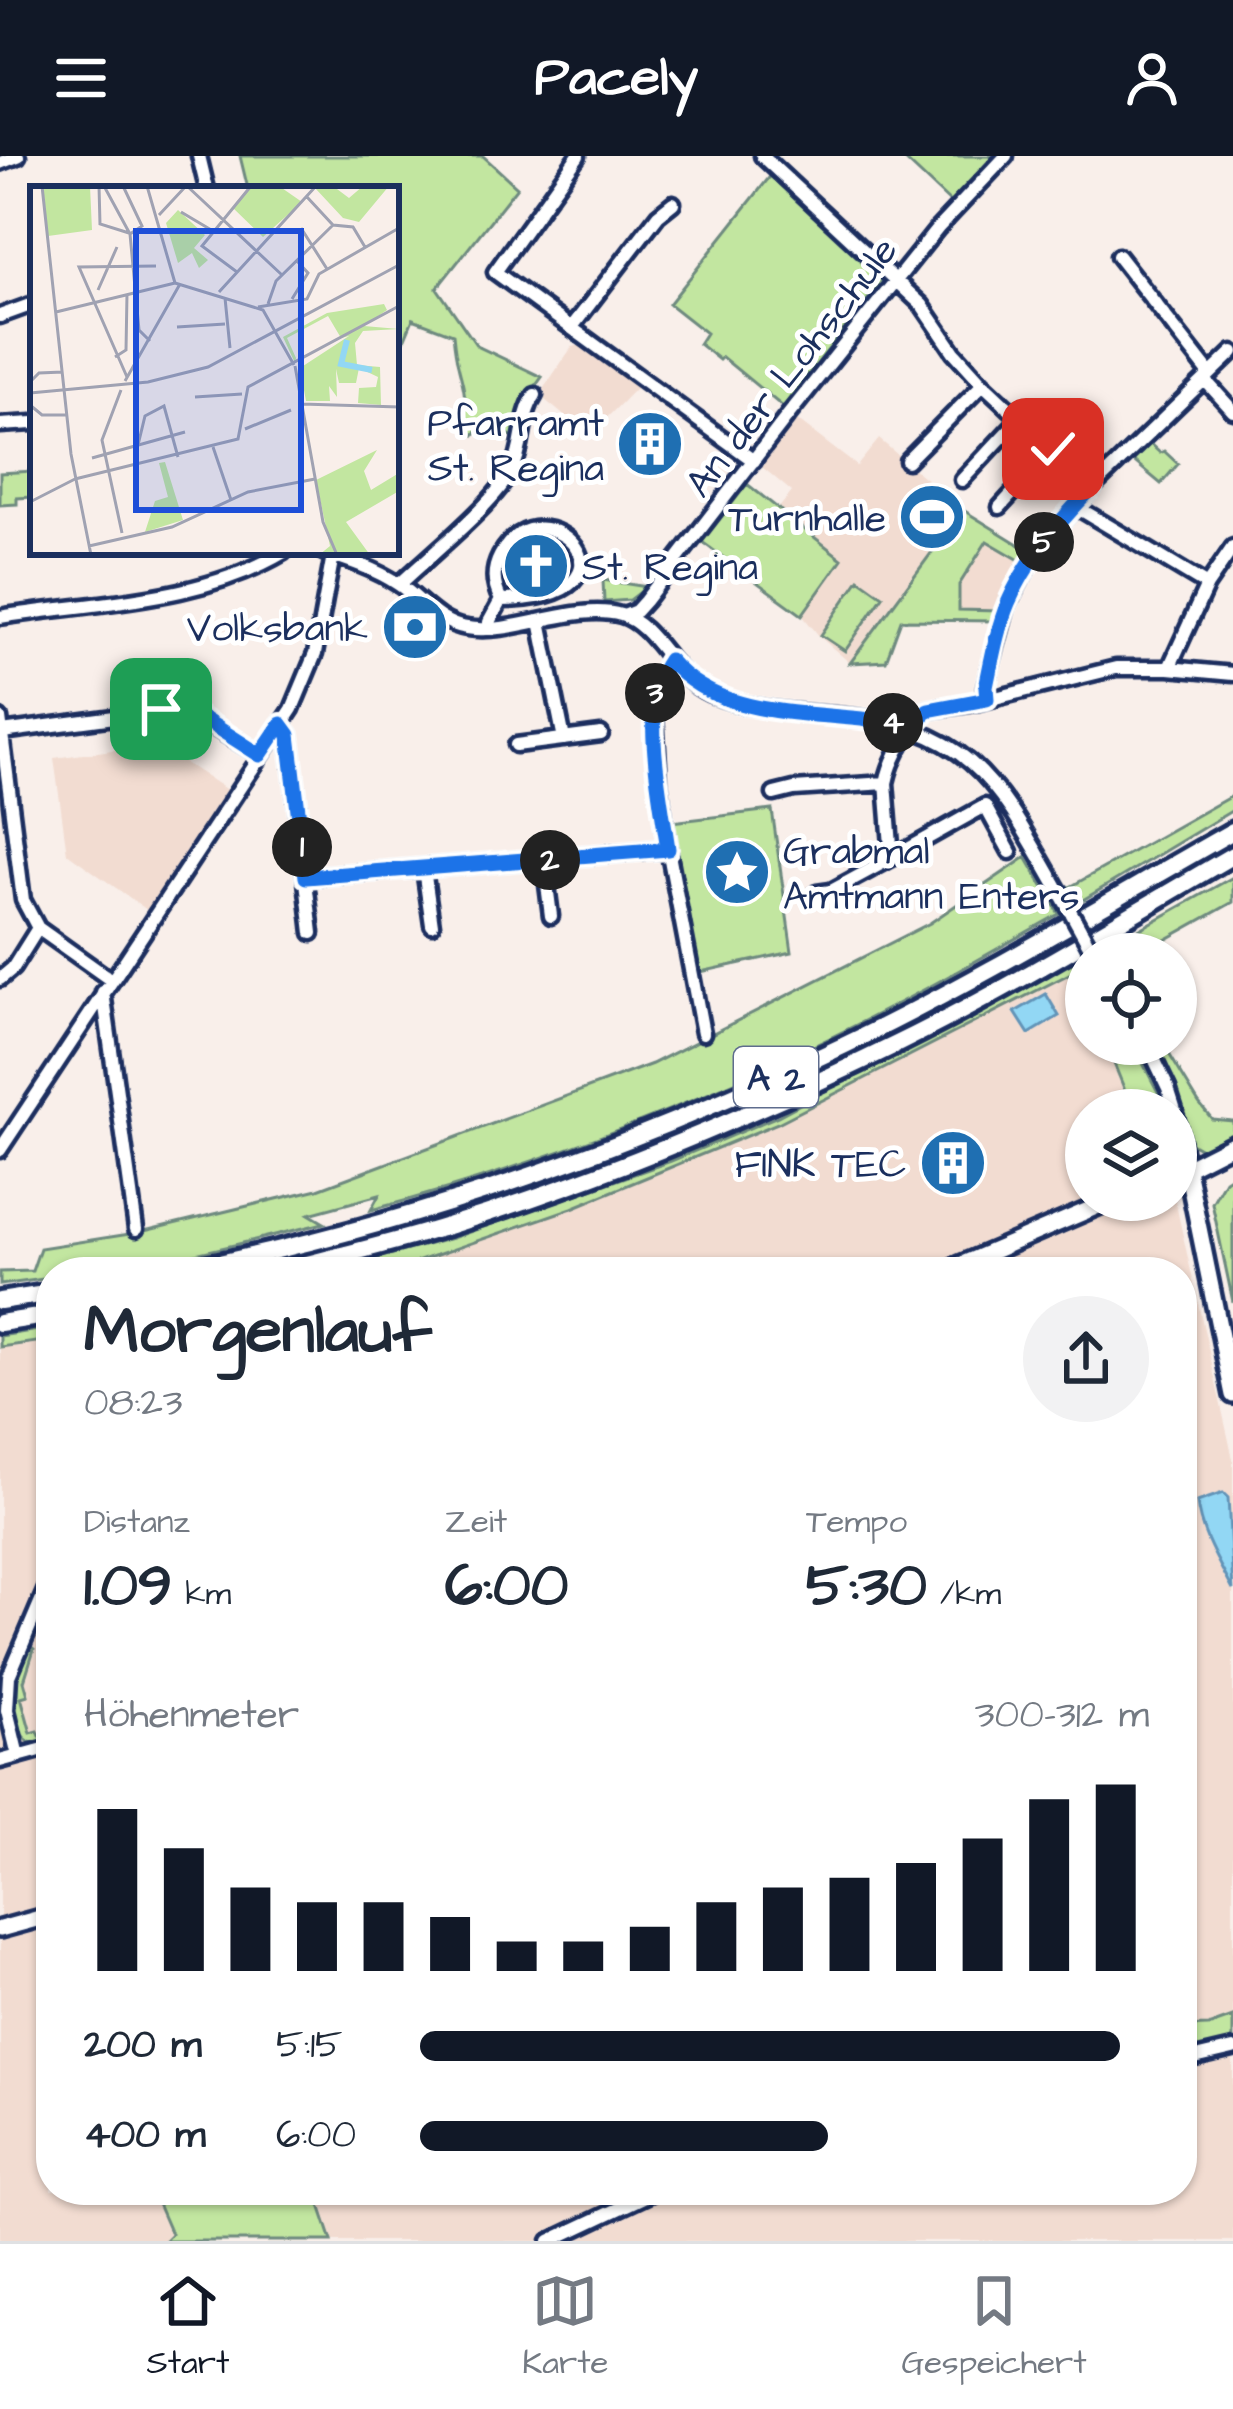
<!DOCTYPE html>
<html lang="de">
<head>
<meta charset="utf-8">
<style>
	:root { --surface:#fff; --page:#f2f2f3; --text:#1f2937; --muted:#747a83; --line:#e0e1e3; --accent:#111827 }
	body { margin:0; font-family:"Architects Daughter",sans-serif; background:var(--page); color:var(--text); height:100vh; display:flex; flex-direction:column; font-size:45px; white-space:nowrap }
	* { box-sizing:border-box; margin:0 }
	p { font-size:39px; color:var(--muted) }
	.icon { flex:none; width:66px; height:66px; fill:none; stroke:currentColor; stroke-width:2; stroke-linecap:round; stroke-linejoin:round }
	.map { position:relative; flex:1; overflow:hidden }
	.side { position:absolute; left:36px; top:1101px; width:1161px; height:948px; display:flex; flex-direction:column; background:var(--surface); border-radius:48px; box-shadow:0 3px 9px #0004 }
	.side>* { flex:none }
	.buttons { position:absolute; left:1065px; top:777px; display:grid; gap:24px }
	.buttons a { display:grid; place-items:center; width:132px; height:132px; border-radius:50%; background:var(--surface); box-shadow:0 3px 9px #0004; font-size:60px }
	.pin { position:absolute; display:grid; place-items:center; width:102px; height:102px; color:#fff; margin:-51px; border-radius:24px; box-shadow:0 6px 18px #0006 }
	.km { position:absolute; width:60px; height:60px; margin:-30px; border-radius:50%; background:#222; color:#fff; font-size:33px; line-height:60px; text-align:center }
	.round { display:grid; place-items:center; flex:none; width:126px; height:126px; border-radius:63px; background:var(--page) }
	.headline { display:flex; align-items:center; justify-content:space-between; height:204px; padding:0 48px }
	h1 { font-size:66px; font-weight:800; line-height:90px }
	.stats { display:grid; grid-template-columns:repeat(3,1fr); gap:18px; height:204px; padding:12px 48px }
	.stats div { display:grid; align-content:center }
	.stats b { font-size:60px; font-weight:800 }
	.stats small { font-size:33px; font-weight:400 }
	.stats p { font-size:33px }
	.chart { height:336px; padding:24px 48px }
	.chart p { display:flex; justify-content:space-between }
	.chart svg { width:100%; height:216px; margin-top:12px; stroke:var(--accent); stroke-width:6 }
	ul { padding:0 48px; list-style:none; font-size:39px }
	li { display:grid; grid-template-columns:192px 144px 1fr; align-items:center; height:90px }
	li i { height:30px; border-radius:15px; background:var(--accent) }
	header { display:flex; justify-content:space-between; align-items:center; height:156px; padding:0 48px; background:var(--accent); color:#fff; font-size:54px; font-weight:800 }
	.tab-bar { display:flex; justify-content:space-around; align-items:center; height:168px; border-top:3px solid var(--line); background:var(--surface); font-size:33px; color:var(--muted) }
	.tab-bar a { display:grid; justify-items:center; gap:6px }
	.tab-bar .selected { color:var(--accent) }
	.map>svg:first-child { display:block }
</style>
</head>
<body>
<header><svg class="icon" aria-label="menu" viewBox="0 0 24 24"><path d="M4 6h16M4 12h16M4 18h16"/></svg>Pacely<svg class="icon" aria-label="person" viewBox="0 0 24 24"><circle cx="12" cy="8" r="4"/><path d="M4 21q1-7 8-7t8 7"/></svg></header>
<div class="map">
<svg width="1233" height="2085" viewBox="0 0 1233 2085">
	<rect width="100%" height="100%" fill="#f9efea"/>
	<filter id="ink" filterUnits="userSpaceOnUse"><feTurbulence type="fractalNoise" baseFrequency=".00833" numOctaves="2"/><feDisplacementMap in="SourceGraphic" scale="24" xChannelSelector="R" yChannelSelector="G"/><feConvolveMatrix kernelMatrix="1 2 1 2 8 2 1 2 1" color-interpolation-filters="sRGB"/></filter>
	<g filter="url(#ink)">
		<path fill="#f2dcd1" d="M581,189l56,42 -48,49 -50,-41 33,-48z
			M797,264l60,46 22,-27 84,71 -113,153 -30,-26 -18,-22 39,-57 -63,-49 14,-17 -31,-26z
			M987,384l36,22 -23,49 -41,-1v-25z
			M156,588l71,46 -80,120 -80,-57 -13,-95z
			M1076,814l10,25v49h20l27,66h-47v90h89l58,259v782h-1233v-894l51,-7v850h1131v-918h-794l184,-64 206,-85z"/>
		<path fill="#c2e6a0" stroke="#6e8a7f" stroke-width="3" d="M240,0h243l34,31 -80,101 40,58 65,31 -10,14 -15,48 -33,-18 -10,14 -18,-12c15,-22 7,-35 2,-58 -3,-10 -4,-21 -5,-31l-40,-15 -17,41v-171h-148z
			M901,0h98l-47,48z
			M772,18l112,105 -101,128 -61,-50 -3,3 -20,-16 7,-11 -37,-29z
			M1148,286l12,11 4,-2 14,13 -17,20 -30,-25z
			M33,315v26l-16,1v6l-17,1v-32z
			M747,328l95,75 -40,56 -100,-73z
			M963,354l68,42 -8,10 -36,-21 -28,44v25l41,1 -3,10 -96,-1 -15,41 -36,2z
			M859,423l24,17 -38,55 -24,-16z
			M603,424l44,7 -17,13 -26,2z
			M1233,639v15l-157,94 -13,-19 7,2z
			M772,654l20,142 -96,21 -25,-151z
			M1026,701l33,57c-56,31 -111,64 -168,93 -160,84 -345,157 -520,203l8,-15 -70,19 15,9c-89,21 -181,49 -273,49v6l-51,7v-13l32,-1 8,-23 96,-15 182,-44 334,-125 278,-141z
			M1233,721v25l-93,52h-38l-1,-3z
			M1077,805l9,3v31l-11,-24 -297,152 -206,85 -184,64h-63l127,-34 219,-77 107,-45 265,-142z
			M1106,888h27l25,48 4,18h-29z
			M1153,888h10l36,59 13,16 21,2v15l-32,13 -12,-7 -19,-64z
			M1233,1019v127l-21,-99 13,-23z
			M51,1172v12l-51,7v-11z
			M29,1489l5,4 -10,32 4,14 -7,2 10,36 7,-2 2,5 11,-3v7l-18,4c-33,-17 -15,-73 -4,-99z
			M1233,1861v26l-37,12 -5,-6 -9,1v-23l26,-1z
			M152,2034h163l17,51h-168l7,-7z"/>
		<path fill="#92d7f4" stroke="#6294b8" stroke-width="3" d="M1046,838l13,22 -30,18 -14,-22z
			M1223,1337l5,5 5,92c-14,-27 -33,-57 -36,-88z"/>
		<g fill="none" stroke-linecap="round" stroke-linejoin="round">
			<g stroke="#1b2f5e" stroke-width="21">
				<path id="minor" d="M199,0l8,33
					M578,0l-83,116 259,189
					M762,0l160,149 32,47 29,32 110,103
					M0,7l18,-7
					M1118,100l92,118
					M0,160l33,-12
					M572,171l86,-112 15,-12
					M1205,224l28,31
					M0,269l33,-2
					M907,305l76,-77
					M962,324l58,-62
					M1075,350l132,79
					M1000,351l53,-58
					M323,396c25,8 53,17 75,32 23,15 40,40 69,44 46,8 109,-26 154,-13 35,10 51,62 88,78 38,17 84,19 125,22 136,11 162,65 224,174
					M400,428c30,-29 96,-81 113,-116 12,-24 7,-51 22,-73
					M626,459l10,-4 9,-10 144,-187 149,-186 68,-72
					M0,461c95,-15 200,-15 284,-65
					M540,465l24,118
					M489,472v-6l12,-22c-8,-15 -9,-29 -1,-44 43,-81 158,43 1,44
					M669,504l-12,21 -3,16 5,85 9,67 35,184
					M1169,512l38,-83 26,-38
					M987,543l-2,-12 22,-81 23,-44 20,-28 43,-47 140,-135
					M0,562l23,182 15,28 73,52
					M281,568l8,11 23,198
					M2,576l180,-24 78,47
					M516,589l85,-11
					M774,638l20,-5 92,-6
					M892,702l93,-52 25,46
					M544,705l7,55
					M424,713l8,56
					M306,721l362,-28
					M817,737l14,-2 61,-33 -6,-75c5,-25 23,-56 42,-73l47,-7 141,-35h53l64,6
					M0,823l13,-11 25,-40
					M103,836l33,237
					M1147,888l21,44 7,22
					M1176,960l11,53
					M0,994l292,-441 23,-55 18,-99
					M18,1600l-11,-46 2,-34 42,-99
					M0,1605l51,-14
					M1182,1905l51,-12
					M550,2085l108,-51"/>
			</g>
			<g stroke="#1b2f5e" stroke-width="24">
				<path id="major" d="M1187,1013l46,226
					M1176,1017l57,-29
					M944,1116l168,-72
					M0,1773l51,-14"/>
			</g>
			<g stroke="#1b2f5e" stroke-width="26">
				<path id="highway" d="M174,1116c232,-44 456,-124 669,-226 134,-64 261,-142 390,-215
					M275,1116c59,-15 119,-29 176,-47 154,-48 304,-111 448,-182 114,-56 224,-124 334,-188
					M0,1145l51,-8
					M0,1167l51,-8"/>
			</g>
			<use href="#minor" stroke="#fff" stroke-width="12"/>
			<use href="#major" stroke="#fff" stroke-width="15"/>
			<use href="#highway" stroke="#fff" stroke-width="16"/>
			<g stroke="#1b2f5e" stroke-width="21" stroke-linecap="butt">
				<path id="minor-bridge" d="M1058,733l36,65"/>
			</g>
			<use href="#minor-bridge" stroke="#fff" stroke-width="12"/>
		</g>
	</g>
	<g fill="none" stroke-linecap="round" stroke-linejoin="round" filter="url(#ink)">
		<g stroke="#fff" stroke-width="24">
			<path id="route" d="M161,553h27l72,46 21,-31 8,11 17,142 362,-28c-7,-50 -29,-147 1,-189 59,69 165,46 244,68l15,-18 59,-11 -1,-12c6,-28 11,-58 22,-84 19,-44 51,-82 85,-116l-40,-38"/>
		</g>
		<use href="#route" stroke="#1a73e8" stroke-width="15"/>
	</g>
	<defs>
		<g id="building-disc" transform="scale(3.45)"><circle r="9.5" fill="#1f6fb2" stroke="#fff"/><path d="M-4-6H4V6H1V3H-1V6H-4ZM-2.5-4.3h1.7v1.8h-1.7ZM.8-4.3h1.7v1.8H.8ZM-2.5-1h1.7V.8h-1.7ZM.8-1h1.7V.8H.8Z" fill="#fff"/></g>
		<g id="stadium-disc" transform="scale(3.45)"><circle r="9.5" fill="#1f6fb2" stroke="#fff"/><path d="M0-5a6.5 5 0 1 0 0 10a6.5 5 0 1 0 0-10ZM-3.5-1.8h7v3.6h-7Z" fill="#fff"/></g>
		<g id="church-disc" transform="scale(3.45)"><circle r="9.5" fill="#1f6fb2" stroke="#fff"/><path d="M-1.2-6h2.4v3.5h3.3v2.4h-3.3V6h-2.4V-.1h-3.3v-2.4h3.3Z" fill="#fff"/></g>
		<g id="bank-disc" transform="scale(3.45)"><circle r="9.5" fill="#1f6fb2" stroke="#fff"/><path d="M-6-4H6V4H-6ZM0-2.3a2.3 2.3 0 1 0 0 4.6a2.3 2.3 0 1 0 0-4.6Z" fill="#fff"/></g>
		<g id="sight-disc" transform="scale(3.45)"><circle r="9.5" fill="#1f6fb2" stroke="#fff"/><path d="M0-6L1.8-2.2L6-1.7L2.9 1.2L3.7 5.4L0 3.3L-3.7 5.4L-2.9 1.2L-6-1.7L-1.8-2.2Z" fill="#fff"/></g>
	</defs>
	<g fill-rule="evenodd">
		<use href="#building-disc" x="650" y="288"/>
		<use href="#stadium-disc" x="932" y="361"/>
		<use href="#church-disc" x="536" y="410"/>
		<use href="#bank-disc" x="415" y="471"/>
		<use href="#sight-disc" x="737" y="716"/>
		<use href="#building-disc" x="953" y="1007"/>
	</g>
	<g text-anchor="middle" stroke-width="10" stroke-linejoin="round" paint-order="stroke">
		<rect fill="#fff" stroke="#5f6d8e" stroke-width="3" x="734" y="891" width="84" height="60" rx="9"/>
		<g font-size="36" font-weight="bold" fill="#1b2f5e">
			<text x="776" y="934">A 2</text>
		</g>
		<g font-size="39" fill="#1b2f5e" stroke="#fff">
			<text transform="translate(790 210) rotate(-52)" y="14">An der Lohschule</text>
		</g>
		<g font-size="39" fill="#1b2f5e" stroke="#fff" text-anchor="end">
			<text x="604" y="280">Pfarramt<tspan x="604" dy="45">St. Regina</tspan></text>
			<text x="886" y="375">Turnhalle</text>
			<text x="582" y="424" text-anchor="start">St. Regina</text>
			<text x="368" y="485">Volksbank</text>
			<text x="783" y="708" text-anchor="start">Grabmal<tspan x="783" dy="45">Amtmann Enters</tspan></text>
			<text x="906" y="1021">FINK TEC</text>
		</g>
	</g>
	<g transform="translate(30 30)">
		<rect width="369" height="369" fill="#f9efea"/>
		<path d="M13,0h47l2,44 -44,6zM222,0h27l23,16 -39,35 -30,-29zM303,0l16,12 14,-12h26l-30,36 -16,-4 -28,-30zM148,24l27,25 -11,13 14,12 -9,8 -7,-15 -14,10 -12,-40zM354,118l3,6 -23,16 35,3 -36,2 -8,12 2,22 23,2 1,38 -23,-2 1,-15 17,-1 2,-10 -19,-9 -3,15h-17l-3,-14 1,28 -8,-11 1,15h-24l-6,-33 49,-32 -8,2 -13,-22 -41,22 9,20 -1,5 -12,-26 44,-24zM347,264l-13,21 7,19 28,-17v18l-53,31 24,33h-51l11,-9 -14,-66zM135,276l18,58 -38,12 10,-31 13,-4 -9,-34z" fill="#c2e6a0"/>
		<path fill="none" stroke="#92d7f4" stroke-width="6" d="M317,154l-6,24 31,6"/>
		<path fill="none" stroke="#a0a2b2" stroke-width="3" d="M12,0l29,268 20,101M69,0l1,38 29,9M74,0l26,48 9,96 11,11M93,0l19,40 -12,8M117,0l28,97M157,0l95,89M277,11l26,28 20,2 12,20M151,26l32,19M129,29l27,-29M271,42l26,41M207,86l-35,-26 49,-60M145,97l88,27 31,55M68,104l19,-43M189,106l97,-106M195,112l5,50M262,113l16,-26 -11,-12M238,118l8,-23 57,-56M228,121l49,-8 12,-25 80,-46M26,126l119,-29M147,141l48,-3M85,171l11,-7 1,-56M265,180l28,156 14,33M97,191l-48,-110 77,-1M95,195l55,-97M0,196l9,-9 24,-1M91,204l-19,50 20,93M0,207l118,-11 60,-15 191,-102M165,211l47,-3M272,218l97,3M0,219l12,10h25M215,243l46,-19M108,259l7,-29 19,-10 14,51M183,261l18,53M62,272l93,-26M45,293l163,-40 10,-52 151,-81M0,316l45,-23M59,360l83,-19 76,-35 67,-13"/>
		<path fill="#1d4ed8" fill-opacity="0.15" stroke="#1d4ed8" stroke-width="6" d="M106,45h165v279h-165z"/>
		<rect width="369" height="369" fill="none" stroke="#1b2f5e" stroke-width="6"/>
	</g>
</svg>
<div class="buttons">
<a><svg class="icon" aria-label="locate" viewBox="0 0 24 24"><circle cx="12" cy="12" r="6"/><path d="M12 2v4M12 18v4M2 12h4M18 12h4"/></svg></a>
<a><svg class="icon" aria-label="layers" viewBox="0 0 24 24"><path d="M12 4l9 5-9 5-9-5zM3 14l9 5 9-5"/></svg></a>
</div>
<div class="pin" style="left:161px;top:553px;background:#1e9e55"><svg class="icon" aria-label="arrive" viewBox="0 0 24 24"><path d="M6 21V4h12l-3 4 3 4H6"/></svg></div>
<div class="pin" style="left:1053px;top:293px;background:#d93025"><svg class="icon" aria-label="check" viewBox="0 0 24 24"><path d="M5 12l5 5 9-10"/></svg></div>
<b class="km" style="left:302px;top:691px">1</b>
<b class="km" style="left:550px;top:704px">2</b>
<b class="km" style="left:655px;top:537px">3</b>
<b class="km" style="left:893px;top:567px">4</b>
<b class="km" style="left:1044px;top:386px">5</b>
<section class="side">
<div class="headline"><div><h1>Morgenlauf</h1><p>08:23</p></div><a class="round"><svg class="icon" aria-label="share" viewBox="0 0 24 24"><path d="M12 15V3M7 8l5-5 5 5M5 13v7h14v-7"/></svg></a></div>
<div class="stats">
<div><p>Distanz</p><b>1.09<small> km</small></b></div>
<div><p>Zeit</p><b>6:00</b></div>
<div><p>Tempo</p><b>5:30<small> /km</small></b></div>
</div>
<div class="chart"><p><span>Höhenmeter</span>300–312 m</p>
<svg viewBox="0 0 160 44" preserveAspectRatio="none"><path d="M5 44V11M15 44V19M25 44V27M35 44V30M45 44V30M55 44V33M65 44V38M75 44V38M85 44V35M95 44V30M105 44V27M115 44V25M125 44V22M135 44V17M145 44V9M155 44V6"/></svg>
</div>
<ul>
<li><b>200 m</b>5:15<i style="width:96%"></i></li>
<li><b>400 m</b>6:00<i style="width:56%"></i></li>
</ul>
</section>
</div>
<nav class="tab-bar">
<a class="selected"><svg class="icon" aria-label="home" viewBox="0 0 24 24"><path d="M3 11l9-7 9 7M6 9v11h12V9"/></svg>Start</a>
<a><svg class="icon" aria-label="map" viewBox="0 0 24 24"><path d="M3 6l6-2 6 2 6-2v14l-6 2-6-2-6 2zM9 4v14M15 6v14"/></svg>Karte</a>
<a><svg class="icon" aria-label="saved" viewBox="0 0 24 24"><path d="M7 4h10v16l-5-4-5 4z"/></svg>Gespeichert</a>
</nav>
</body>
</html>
